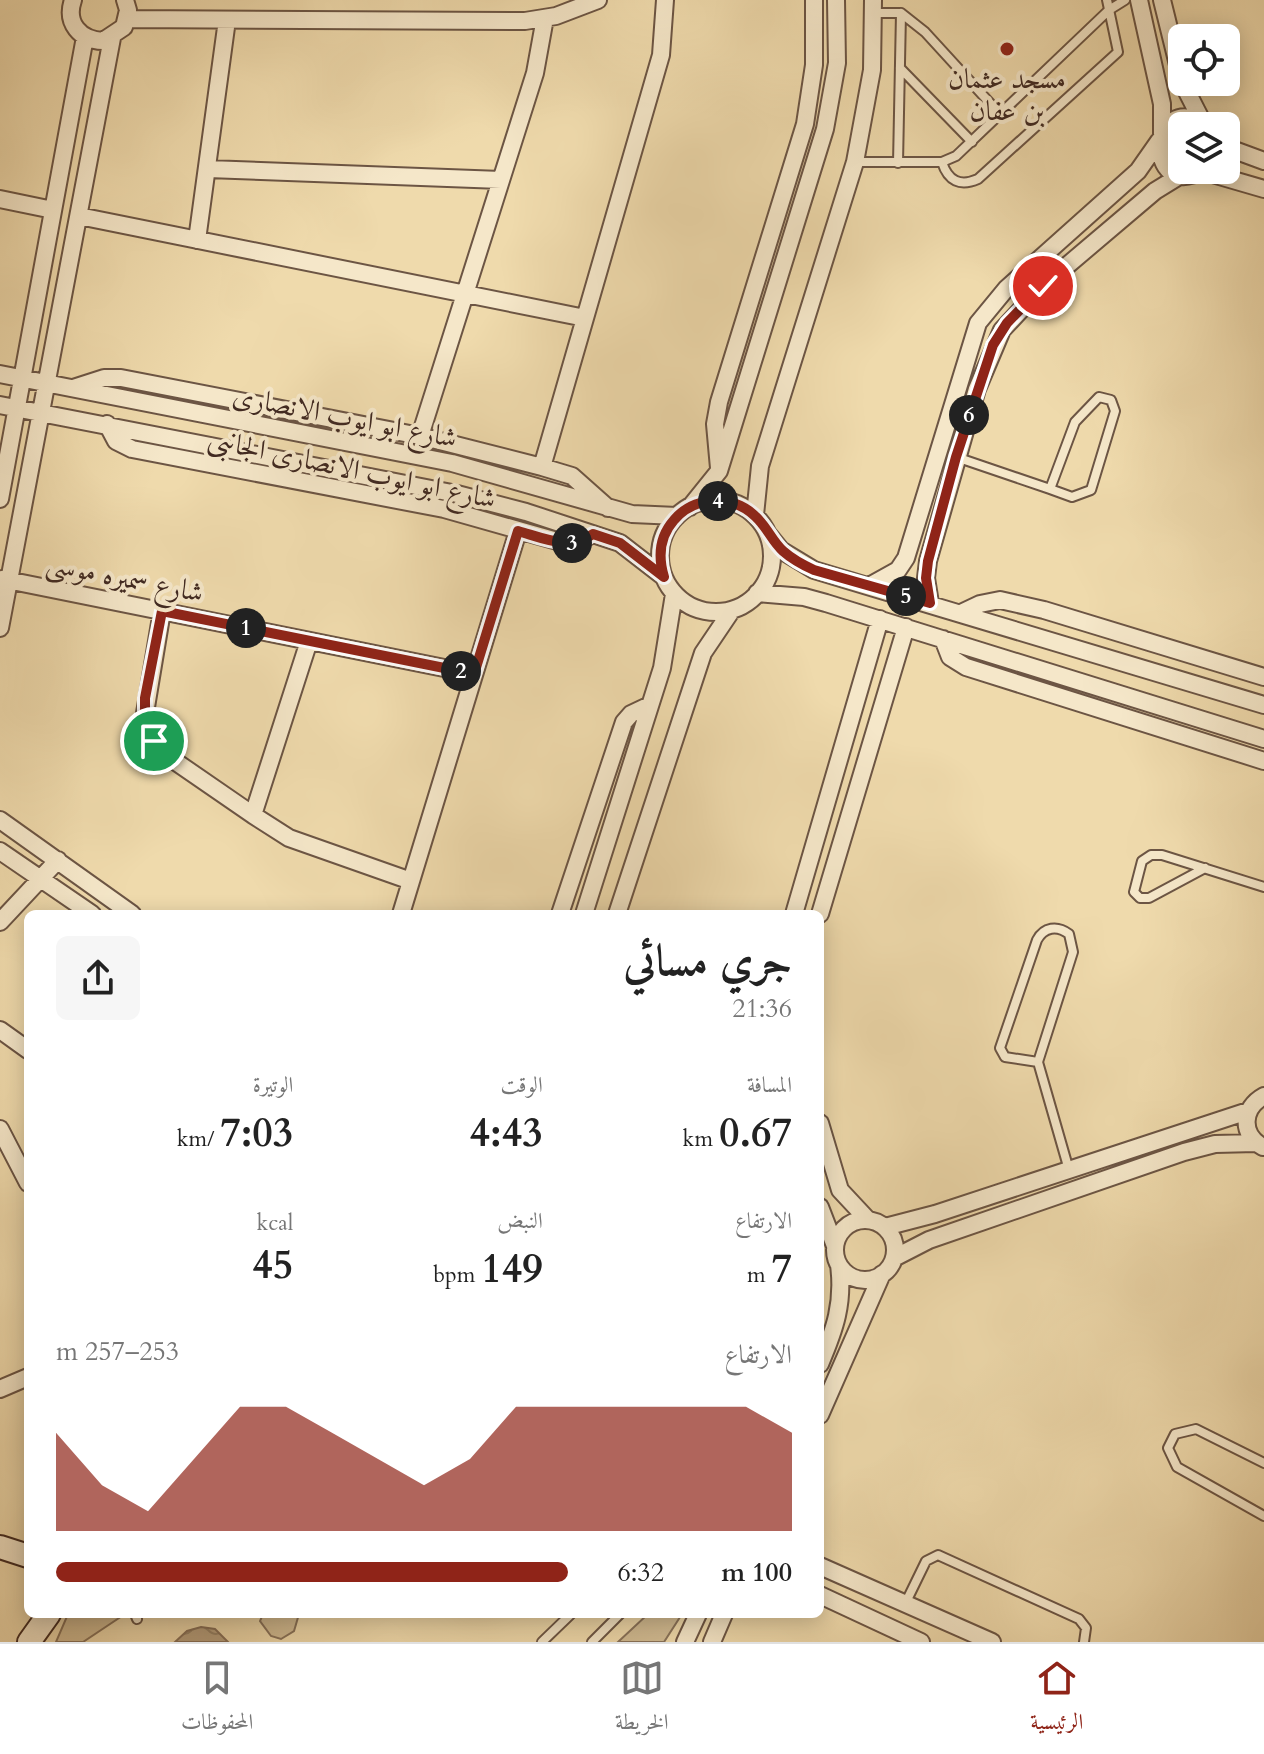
<!DOCTYPE html>
<html lang="ar">
<head>
<meta charset="utf-8">
<style>
	:root { --surface:#fff; --page:#f6f6f6; --text:#222; --muted:#767676; --line:#e0e0e0; --accent:#8f2418 }
	body { margin:0; font-family:Cardo,Amiri,serif; background:var(--page); color:var(--text); direction:rtl; height:100vh; display:flex; flex-direction:column; font-size:30px; white-space:nowrap }
	* { box-sizing:border-box; margin:0 }
	p { font-size:26px; color:var(--muted) }
	.icon { flex:none; width:44px; height:44px; fill:none; stroke:currentColor; stroke-width:2; stroke-linecap:round; stroke-linejoin:round }
	.map { position:relative; flex:1; overflow:hidden; direction:ltr }
	.side { position:absolute; left:24px; top:910px; width:800px; height:708px; display:flex; flex-direction:column; background:var(--surface); border-radius:12px; box-shadow:0 4px 20px #0003; direction:rtl }
	.side>* { flex:none }
	.tools { position:absolute; left:1168px; top:24px; display:grid; gap:16px }
	.tools a { display:grid; place-items:center; width:72px; height:72px; border-radius:12px; background:var(--surface); box-shadow:0 4px 20px #0003; font-size:40px }
	.pin { position:absolute; display:grid; place-items:center; width:68px; height:68px; color:#fff; margin:-34px; border:4px solid #fff; border-radius:50%; box-shadow:0 2px 8px #0007 }
	.km { position:absolute; width:40px; height:40px; margin:-20px; border-radius:50%; background:#222; color:#fff; font-size:22px; line-height:40px; text-align:center }
	.round { display:grid; place-items:center; flex:none; width:84px; height:84px; border-radius:12px; background:var(--page) }
	.overview { display:flex; align-items:center; justify-content:space-between; height:136px; padding:0 32px }
	h1 { font-size:44px; font-weight:600; line-height:60px }
	.stats { display:grid; grid-template-columns:repeat(3,1fr); gap:12px; height:136px; padding:8px 32px }
	.stats div { display:grid; align-content:center }
	.stats b { font-size:40px; font-weight:600 }
	.stats small { font-size:22px; font-weight:400 }
	.stats p { font-size:22px }
	.chart { height:224px; padding:16px 32px }
	.chart p { display:flex; justify-content:space-between }
	.chart svg { width:100%; height:144px; margin-top:8px; fill:var(--accent); opacity:.7 }
	ul { padding:0 32px; list-style:none; font-size:26px }
	li { display:grid; grid-template-columns:128px 96px 1fr; align-items:center; height:60px }
	li i { height:20px; border-radius:10px; background:var(--accent) }
	.tab-bar { display:flex; justify-content:space-around; align-items:center; height:112px; border-top:2px solid var(--line); background:var(--surface); font-size:22px; color:var(--muted) }
	.tab-bar a { display:grid; justify-items:center; gap:4px }
	.tab-bar .active { color:var(--accent) }
	.map>svg:first-child { display:block }
</style>
</head>
<body>
<div class="map">
<svg width="1264" height="1642" viewBox="0 0 1264 1642">
	<defs>
		<pattern id="water-waves" width="16" height="10" patternUnits="userSpaceOnUse" patternTransform="scale(2)"><rect width="16" height="10" fill="#b49e7d"/><path d="M0 5q4-4 8 0t8 0" fill="none" stroke="#948166"/></pattern>
	</defs>
	<rect width="100%" height="100%" fill="#efdaac"/>
	<filter id="stains"><feTurbulence type="fractalNoise" baseFrequency=".0025" numOctaves="4"/><feColorMatrix values="0 0 0 0 .2 0 0 0 0 .09 0 0 0 0 .02 0 0 0 .5 -.17"/></filter>
	<radialGradient id="worn" r=".72"><stop offset=".6" stop-color="#630" stop-opacity="0"/><stop offset="1" stop-color="#630" stop-opacity=".3"/></radialGradient>
	<path fill="#d1bc94" stroke="#88725a" stroke-width="2" d="M68,1614h54v2l-39,26h-27z
		M263,1614h36l-5,17 -13,8 -10,-3 -11,-15z
		M648,1614h34l-18,28h-46z"/>
	<path fill="url(#water-waves)" stroke="#866f58" stroke-width="2" d="M201,1627l14,2 13,13h-53l12,-11z"/>
	<g fill="none" stroke-linecap="round" stroke-linejoin="round">
		<g stroke="#6c5544" stroke-width="12">
			<path id="lane" d="M874,13h27l-3,150
				M901,13l24,19 75,82
				M900,68l72,74
				M855,162h87l14,-6 153,-146 16,-10
				M942,162c6,19 18,25 36,17l140,-127 -11,-52
				M1099,397l12,3 4,11 -24,79 -19,7 -22,-8 25,-67z
				M956,457l94,32
				M1205,868l-56,30h-9l-6,-6 8,-31 9,-6h11l102,32
				M1038,1062l-33,-5 -5,-9 37,-108c7,-13 20,-15 32,-6l4,18 -35,110 31,108
				M1264,1463l-68,-34 -21,5 -7,14 9,19 87,49
				M906,1602l20,-41 12,-6 141,64 7,9 -2,14
				M135,1614l2,5
				M542,1642l29,-28
				M592,1642l28,-28"/>
		</g>
		<g stroke="#6c5544" stroke-width="20">
			<path id="street" d="M73,0c-8,23 7,40 30,41l21,-14 4,-17 -3,-10
				M1139,0l23,104v30
				M1162,0l20,81
				M127,19l398,2 31,-5 42,-16
				M1182,82l21,41
				M1226,147l38,14
				M208,169l293,11
				M1204,170c-62,33 -54,-84 2,-44
				M1202,171l62,18
				M0,199l53,11
				M79,216l506,102
				M197,240l30,-220
				M0,374l452,89 180,51 45,2
				M73,388l31,-10h17l299,58 122,31 30,9 36,32
				M0,405l457,89 69,18 94,31 44,34
				M107,424l9,17 16,8 312,60 120,34h11l18,-9
				M420,436l115,-363 10,-55
				M542,467l119,-412 4,-55
				M719,468l-4,-44 4,-22 86,-278 9,-59v-65
				M0,499l85,-462
				M660 556a56 56 0 1 1 112 0a56 56 0 1 1-112 0Z
				M690,507l29,-36 106,-342 12,-66 -1,-63
				M755,515l5,-49 95,-304 17,-92 1,-70
				M768,534l13,16 33,20 450,135
				M2,579l472,95
				M871,585l27,-15 8,-12 72,-235 28,-34 132,-118 21,-30
				M757,593l47,4 22,6 438,136
				M930,603l-4,-25 2,-17 49,-172 25,-59 41,-44 112,-95 26,-16
				M162,611l-17,102 3,15 15,25 90,62 36,23 122,43
				M961,613l19,-9 20,-4 44,10 220,67
				M0,628l112,-590
				M943,639l7,18 16,10 298,94
				M253,815l56,-174
				M0,820l132,94
				M0,851l92,63
				M401,914l117,-383
				M560,914l64,-192 7,-8 19,-9
				M584,914l78,-246 12,-74
				M617,914l86,-261 29,-43
				M794,914l86,-295
				M820,914l86,-287
				M0,922l58,-62
				M0,1030l28,20
				M820,1123l20,67 28,30
				M0,1129l28,54
				M1263,1147c-23,-13 -21,-39 1,-51
				M820,1207l15,39
				M835 1250a30 30 0 1 1 60 0a30 30 0 1 1-60 0Z
				M885,1227l50,-13 313,-103
				M894,1258l35,-18 255,-88 31,-8 41,-1
				M820,1364c15,-35 24,-61 19,-99
				M0,1389l28,-12
				M820,1415l62,-141
				M820,1566l172,76
				M820,1595l101,47
				M685,1642l13,-28
				M712,1642l12,-28"/>
		</g>
		<g stroke="#402921" stroke-width="26">
			<path id="secondary" d="M0,1547l28,9
				M29,1642l20,-28"/>
		</g>
		<use href="#lane" stroke="#f5e7c9" stroke-width="8"/>
		<use href="#street" stroke="#f5e7c9" stroke-width="16"/>
		<use href="#secondary" stroke="#f5e7c9" stroke-width="22"/>
	</g>
	<g fill="none" stroke-linecap="round" stroke-linejoin="round">
		<g stroke="#fff" stroke-width="16">
			<path id="route" d="M154,741l-9,-28v-15l17,-87 312,63 44,-143c25,7 52,20 75,3l27,9 44,34c-6,-20 -5,-40 10,-57 21,-25 60,-25 82,-3 11,10 16,24 27,34 9,8 20,14 31,19l116,33 -4,-25 2,-17 28,-104 37,-112 14,-22 36,-37"/>
		</g>
		<use href="#route" stroke="#8f2418" stroke-width="10"/>
	</g>
	<circle fill="#8f2418" stroke="#f5e7c9" stroke-width="3" cx="1007" cy="49" r="8"/>
	<g text-anchor="middle" stroke-width="8" stroke-linejoin="round" paint-order="stroke">
		<g font-size="28" fill="#402921" stroke="#f5e7c9">
			<text x="1007" y="88">مسجد عثمان<tspan x="1007" dy="32">بن عفان</tspan></text>
		</g>
		<g font-size="28" fill="#402921" stroke="#f5e7c9">
			<text transform="translate(345 416) rotate(11)" y="10">شارع ابو ايوب الانصارى</text>
			<text transform="translate(352 468) rotate(12)" y="10">شارع ابو ايوب الانصارى الجانبى</text>
			<text transform="translate(125 577) rotate(11)" y="10">شارع سميره موسى</text>
		</g>
	</g>
	<rect width="100%" height="100%" filter="url(#stains)"/>
	<rect width="100%" height="100%" fill="url(#worn)"/>
</svg>
<div class="tools">
<a><svg class="icon" aria-label="locate" viewBox="0 0 24 24"><circle cx="12" cy="12" r="6"/><path d="M12 2v4M12 18v4M2 12h4M18 12h4"/></svg></a>
<a><svg class="icon" aria-label="layers" viewBox="0 0 24 24"><path d="M12 4l9 5-9 5-9-5zM3 14l9 5 9-5"/></svg></a>
</div>
<div class="pin" style="left:154px;top:741px;background:#1e9e55"><svg class="icon" aria-label="arrive" viewBox="0 0 24 24"><path d="M6 21V4h12l-3 4 3 4H6"/></svg></div>
<div class="pin" style="left:1043px;top:286px;background:#d93025"><svg class="icon" aria-label="check" viewBox="0 0 24 24"><path d="M5 12l5 5 9-10"/></svg></div>
<b class="km" style="left:246px;top:628px">1</b>
<b class="km" style="left:461px;top:671px">2</b>
<b class="km" style="left:572px;top:543px">3</b>
<b class="km" style="left:718px;top:501px">4</b>
<b class="km" style="left:906px;top:596px">5</b>
<b class="km" style="left:969px;top:415px">6</b>
<section class="side">
<div class="overview"><div><h1>جري مسائي</h1><p>21:36</p></div><a class="round"><svg class="icon" aria-label="share" viewBox="0 0 24 24"><path d="M12 15V3M7 8l5-5 5 5M5 13v7h14v-7"/></svg></a></div>
<div class="stats">
<div><p>المسافة</p><b>0.67<small> km</small></b></div>
<div><p>الوقت</p><b>4:43</b></div>
<div><p>الوتيرة</p><b>7:03<small> /km</small></b></div>
</div>
<div class="stats">
<div><p>الارتفاع</p><b>7<small> m</small></b></div>
<div><p>النبض</p><b>149<small> bpm</small></b></div>
<div><p>kcal</p><b>45</b></div>
</div>
<div class="chart"><p><span>الارتفاع</span>253–257 m</p>
<svg viewBox="0 0 160 44" preserveAspectRatio="none"><path d="M0 44V14L10 30L20 38L30 22L40 6L50 6L60 14L70 22L80 30L90 22L100 6L110 6L120 6L130 6L140 6L150 6L160 14V44z"/></svg>
</div>
<ul>
<li><b>100 m</b>6:32<i style="width:100%"></i></li>
</ul>
</section>
</div>
<nav class="tab-bar">
<a class="active"><svg class="icon" aria-label="home" viewBox="0 0 24 24"><path d="M3 11l9-7 9 7M6 9v11h12V9"/></svg>الرئيسية</a>
<a><svg class="icon" aria-label="map" viewBox="0 0 24 24"><path d="M3 6l6-2 6 2 6-2v14l-6 2-6-2-6 2zM9 4v14M15 6v14"/></svg>الخريطة</a>
<a><svg class="icon" aria-label="saved" viewBox="0 0 24 24"><path d="M7 4h10v16l-5-4-5 4z"/></svg>المحفوظات</a>
</nav>
</body>
</html>
